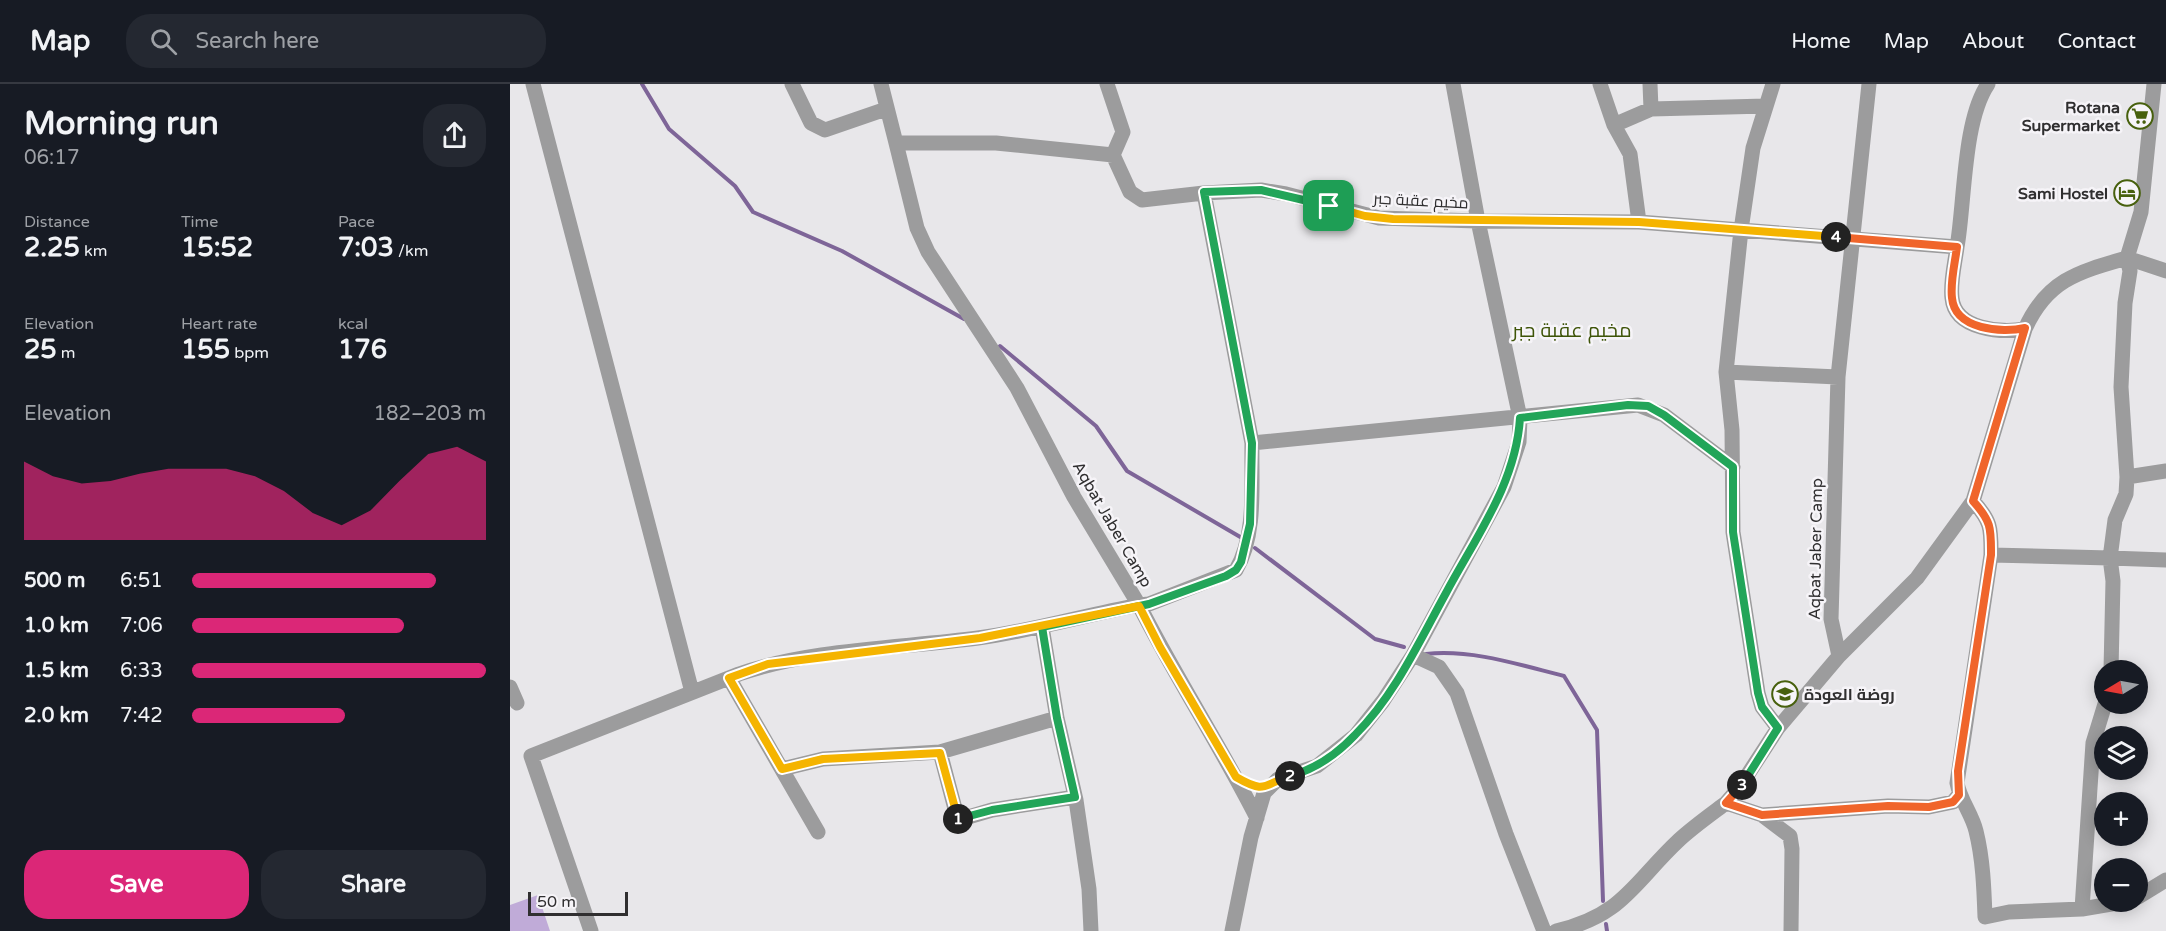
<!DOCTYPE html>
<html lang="en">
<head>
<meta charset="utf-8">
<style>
	:root { --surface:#171b24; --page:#242831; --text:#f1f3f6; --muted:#9ea1a6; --line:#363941; --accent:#db2777 }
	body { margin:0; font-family:"Varela Round",Cairo,sans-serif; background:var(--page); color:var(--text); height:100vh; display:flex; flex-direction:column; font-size:22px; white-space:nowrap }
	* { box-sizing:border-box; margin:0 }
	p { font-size:20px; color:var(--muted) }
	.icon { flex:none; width:33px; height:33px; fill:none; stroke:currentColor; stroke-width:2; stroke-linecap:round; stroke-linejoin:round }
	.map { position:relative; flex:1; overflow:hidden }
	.drawer { display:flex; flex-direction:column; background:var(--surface); width:510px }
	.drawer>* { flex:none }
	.needle { width:39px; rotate:260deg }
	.fabs { position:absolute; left:1584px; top:576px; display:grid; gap:12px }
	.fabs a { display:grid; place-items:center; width:54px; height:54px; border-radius:50%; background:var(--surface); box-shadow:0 3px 15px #0003; font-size:30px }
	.scale { position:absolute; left:18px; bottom:15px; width:100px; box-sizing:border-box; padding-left:6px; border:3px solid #302f30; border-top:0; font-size:16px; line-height:21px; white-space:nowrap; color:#302f30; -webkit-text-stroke:4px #f6f4f8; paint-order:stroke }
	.pin { position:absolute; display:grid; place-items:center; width:51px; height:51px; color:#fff; margin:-26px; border-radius:12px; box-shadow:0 3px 9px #0006 }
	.km { position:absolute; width:30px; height:30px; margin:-15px; border-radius:50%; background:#222; color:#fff; font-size:16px; line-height:30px; text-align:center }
	.round { display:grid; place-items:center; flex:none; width:63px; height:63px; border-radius:24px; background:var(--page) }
	.summary { display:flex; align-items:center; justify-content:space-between; height:102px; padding:0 24px }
	h1 { font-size:33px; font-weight:800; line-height:45px }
	.figures { display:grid; grid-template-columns:repeat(3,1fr); gap:9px; height:102px; padding:6px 24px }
	.figures div { display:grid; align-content:center }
	.figures b { font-size:26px; font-weight:800 }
	.figures small { font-size:16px; font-weight:400 }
	.figures p { font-size:16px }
	.chart { height:168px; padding:12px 24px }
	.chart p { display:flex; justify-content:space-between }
	.chart svg { width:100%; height:108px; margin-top:6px; fill:var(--accent); opacity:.7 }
	.primary-button { display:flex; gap:12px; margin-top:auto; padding:12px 24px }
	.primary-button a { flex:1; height:69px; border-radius:24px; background:var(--accent); color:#fff; font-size:24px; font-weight:800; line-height:69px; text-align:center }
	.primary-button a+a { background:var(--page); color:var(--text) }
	ul { padding:0 24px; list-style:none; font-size:20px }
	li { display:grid; grid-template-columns:96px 72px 1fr; align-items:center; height:45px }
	li i { height:15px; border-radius:8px; background:var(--accent) }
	header { display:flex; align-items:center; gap:36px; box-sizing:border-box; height:84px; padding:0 30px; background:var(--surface); border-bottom:2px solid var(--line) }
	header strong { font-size:28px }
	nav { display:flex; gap:33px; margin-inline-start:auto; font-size:21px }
	.search { width:420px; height:54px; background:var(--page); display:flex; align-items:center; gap:15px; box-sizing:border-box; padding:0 21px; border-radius:24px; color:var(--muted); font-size:22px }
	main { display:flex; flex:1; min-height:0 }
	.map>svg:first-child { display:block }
</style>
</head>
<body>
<header>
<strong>Map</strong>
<div class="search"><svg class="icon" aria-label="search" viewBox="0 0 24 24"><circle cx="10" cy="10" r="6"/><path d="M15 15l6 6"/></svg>Search here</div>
<nav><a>Home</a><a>Map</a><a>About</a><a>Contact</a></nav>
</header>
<main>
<section class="drawer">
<div class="summary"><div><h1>Morning run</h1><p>06:17</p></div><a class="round"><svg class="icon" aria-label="share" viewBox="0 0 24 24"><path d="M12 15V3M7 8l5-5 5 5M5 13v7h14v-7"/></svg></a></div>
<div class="figures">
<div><p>Distance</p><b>2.25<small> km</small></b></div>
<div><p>Time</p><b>15:52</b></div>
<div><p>Pace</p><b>7:03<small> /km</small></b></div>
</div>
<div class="figures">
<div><p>Elevation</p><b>25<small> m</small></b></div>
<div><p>Heart rate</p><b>155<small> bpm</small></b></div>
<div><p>kcal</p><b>176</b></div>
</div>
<div class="chart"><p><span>Elevation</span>182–203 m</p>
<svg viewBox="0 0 160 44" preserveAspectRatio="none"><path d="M0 44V12L10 18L20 21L30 20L40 17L50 15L60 15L70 15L80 18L90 24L100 33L110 38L120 32L130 20L140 9L150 6L160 12V44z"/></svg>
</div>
<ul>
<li><b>500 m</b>6:51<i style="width:83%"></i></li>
<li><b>1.0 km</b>7:06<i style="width:72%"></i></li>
<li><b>1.5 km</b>6:33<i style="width:100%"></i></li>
<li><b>2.0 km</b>7:42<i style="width:52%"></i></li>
</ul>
<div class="primary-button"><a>Save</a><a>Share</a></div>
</section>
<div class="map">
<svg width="1656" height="847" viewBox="0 0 1656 847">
	<rect width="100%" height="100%" fill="#e8e7ea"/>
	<path fill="#c0abd8" d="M28,811l12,36h-40v-26z"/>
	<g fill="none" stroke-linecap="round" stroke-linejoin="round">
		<path stroke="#7e6598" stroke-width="4" d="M132,0l27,45 66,57 18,26 89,39 122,68
			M490,262l96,80 31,45 115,67
			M745,464l120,91 29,8
			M916,570c46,-5 94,11 138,22l33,54 6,171
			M1096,840l1,7"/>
		<path stroke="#9c9c9d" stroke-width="15" d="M23,0l159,608
			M282,0l19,39 14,7 61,-21
			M371,0l15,59h100l117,12
			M597,0l16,48 -10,23 17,37 12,8 62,-7 57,-3 25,4 93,24 99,3 -25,-137
			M1090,0l14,41 16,29 9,68
			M1140,0l1,25
			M1263,0l-20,64 -12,82 216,17c8,-46 6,-126 31,-163
			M1359,0l-31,293 -7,242 8,37 78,-78 56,-77 52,-172
			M1104,41l37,-16 115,-3
			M386,59l21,85 11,24 89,136 57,109 65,108 10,-1 87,-34c21,-36 15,-87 16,-127l386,-38 26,10 69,52
			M694,109l48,250
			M1447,163c-2,16 -7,35 -5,51 3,32 50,35 73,31 22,-49 53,-57 102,-71l14,-46 13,-128
			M1617,174l3,13 -5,32 -4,84 6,90
			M1617,174l39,13
			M1216,288l112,5
			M1656,387l-39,6 -1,17 -11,26 -5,38 56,2
			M1463,417c19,21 18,28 18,54l-34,228c3,17 15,31 19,48 7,28 8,58 9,86l24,-5 73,-3 11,-166 12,-39
			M1481,471l119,3 3,23 -2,89
			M532,543l15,91 19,82 13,89 2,42
			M219,594l89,154
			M0,603l7,16
			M430,668l18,68 34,-10 83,-13
			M272,685l41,-10 117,-7 117,-34
			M1252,731l126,-9 41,1 24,-5 6,-7
			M1628,813l28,-17
			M1572,825l41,-7
			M81,847l-60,-175 208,-82c72,-25 163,-26 239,-36 54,-7 107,-23 161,-33 37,73 81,140 118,213
			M722,847l19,-94 13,-44 14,-14 39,-13 39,-31 27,-34 30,-46
			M1034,847l-38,-97 -49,-141 -18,-26 -26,-12 91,-168 15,-45 1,-24 -42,-197 161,1 102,8 -15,142 6,58 1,102 25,161 4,14 16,21
			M1046,847c67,-15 78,-49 123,-91 14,-13 31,-25 47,-37
			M1281,847l1,-82 -2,-13 -28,-21 -36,-12 13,-15 39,-60 61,-72"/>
	</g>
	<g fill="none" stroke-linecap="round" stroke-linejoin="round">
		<g stroke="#fff" stroke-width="12">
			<path id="split-1" d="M448,735l34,-9 83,-13 -18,-79 -15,-91 107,-23 77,-28 10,-6 5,-8 9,-38 2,-81 -48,-251 57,-2 68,16"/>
		</g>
		<g stroke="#fff" stroke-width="12">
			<path id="split-2" d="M448,735l-18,-66 -117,6 -41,10 -53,-91 39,-14 212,-26 159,-32 21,41 76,130c31,18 27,7 54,-1"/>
		</g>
		<g stroke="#fff" stroke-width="12">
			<path id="split-3" d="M780,692c26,-7 47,-22 65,-41 40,-40 64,-93 91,-142 30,-56 70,-110 74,-175l108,-13 20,1 16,9 69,52v65l25,161 4,14 16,21 -36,57"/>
		</g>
		<g stroke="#fff" stroke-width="12">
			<path id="split-4" d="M1232,701l-16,18 36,12 126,-9 41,1 24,-5 6,-7 -1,-24 33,-216c0,-26 1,-33 -18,-54l52,-173c-23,5 -70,2 -73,-30 -2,-16 3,-35 5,-51l-121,-10"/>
		</g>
		<g stroke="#fff" stroke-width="12">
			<path id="split-5" d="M819,122l36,10 28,3 246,3 197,15"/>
		</g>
		<use href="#split-1" stroke="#22a559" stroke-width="8"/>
		<use href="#split-2" stroke="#f5b400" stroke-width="8"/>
		<use href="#split-3" stroke="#22a559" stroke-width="8"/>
		<use href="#split-4" stroke="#f0652b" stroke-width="8"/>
		<use href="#split-5" stroke="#f5b400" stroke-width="8"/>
	</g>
	<defs>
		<g id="supermarket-ring" transform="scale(1.35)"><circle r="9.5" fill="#f6f4f8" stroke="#47600d" stroke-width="1.5"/><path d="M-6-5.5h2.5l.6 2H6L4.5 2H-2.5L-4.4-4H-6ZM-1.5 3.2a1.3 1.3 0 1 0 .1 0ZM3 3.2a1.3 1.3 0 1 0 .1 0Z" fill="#47600d"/></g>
		<g id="hotel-ring" transform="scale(1.35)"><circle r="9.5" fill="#f6f4f8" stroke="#47600d" stroke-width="1.5"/><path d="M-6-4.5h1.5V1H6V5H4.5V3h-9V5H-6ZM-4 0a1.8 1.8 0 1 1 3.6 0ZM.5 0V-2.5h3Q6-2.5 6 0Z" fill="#47600d"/></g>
		<g id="school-ring" transform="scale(1.35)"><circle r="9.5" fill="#f6f4f8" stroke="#47600d" stroke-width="1.5"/><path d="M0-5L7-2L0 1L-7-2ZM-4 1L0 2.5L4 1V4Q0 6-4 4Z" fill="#47600d"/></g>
	</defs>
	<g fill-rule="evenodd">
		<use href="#supermarket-ring" x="1630" y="32"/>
		<use href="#hotel-ring" x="1617" y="109"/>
		<use href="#school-ring" x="1275" y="610"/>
	</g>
	<g text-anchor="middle" stroke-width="5" stroke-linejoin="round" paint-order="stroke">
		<g font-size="16" font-weight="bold" fill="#302f30" stroke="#f6f4f8" text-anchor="end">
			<text x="1610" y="29">Rotana<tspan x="1610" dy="18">Supermarket</tspan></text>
			<text x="1598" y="115">Sami Hostel</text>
			<text x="1294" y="616" text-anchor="start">روضة العودة</text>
		</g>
		<g font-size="16" fill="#302f30" stroke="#f6f4f8">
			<text transform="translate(911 116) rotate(3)" y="6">مخيم عقبة جبر</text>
			<text transform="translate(603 440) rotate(60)" y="6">Aqbat Jaber Camp</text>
			<text transform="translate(1305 465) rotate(-89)" y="6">Aqbat Jaber Camp</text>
		</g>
		<g font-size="20" fill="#3e5408" stroke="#f6f4f8">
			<text x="1062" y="253">مخيم عقبة جبر</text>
		</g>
	</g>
</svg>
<div class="fabs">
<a><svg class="needle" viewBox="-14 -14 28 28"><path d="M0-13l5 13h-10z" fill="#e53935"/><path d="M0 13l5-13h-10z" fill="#9ea1a6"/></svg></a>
<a><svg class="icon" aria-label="layers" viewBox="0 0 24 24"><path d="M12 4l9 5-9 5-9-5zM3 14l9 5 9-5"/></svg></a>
<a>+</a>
<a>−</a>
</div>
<div class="scale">50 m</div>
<div class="pin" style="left:819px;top:122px;background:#1e9e55"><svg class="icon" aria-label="arrive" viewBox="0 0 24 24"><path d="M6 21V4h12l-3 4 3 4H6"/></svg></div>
<b class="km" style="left:448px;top:735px">1</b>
<b class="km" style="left:780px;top:692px">2</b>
<b class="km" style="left:1232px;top:701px">3</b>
<b class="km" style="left:1326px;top:153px">4</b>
</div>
</main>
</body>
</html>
